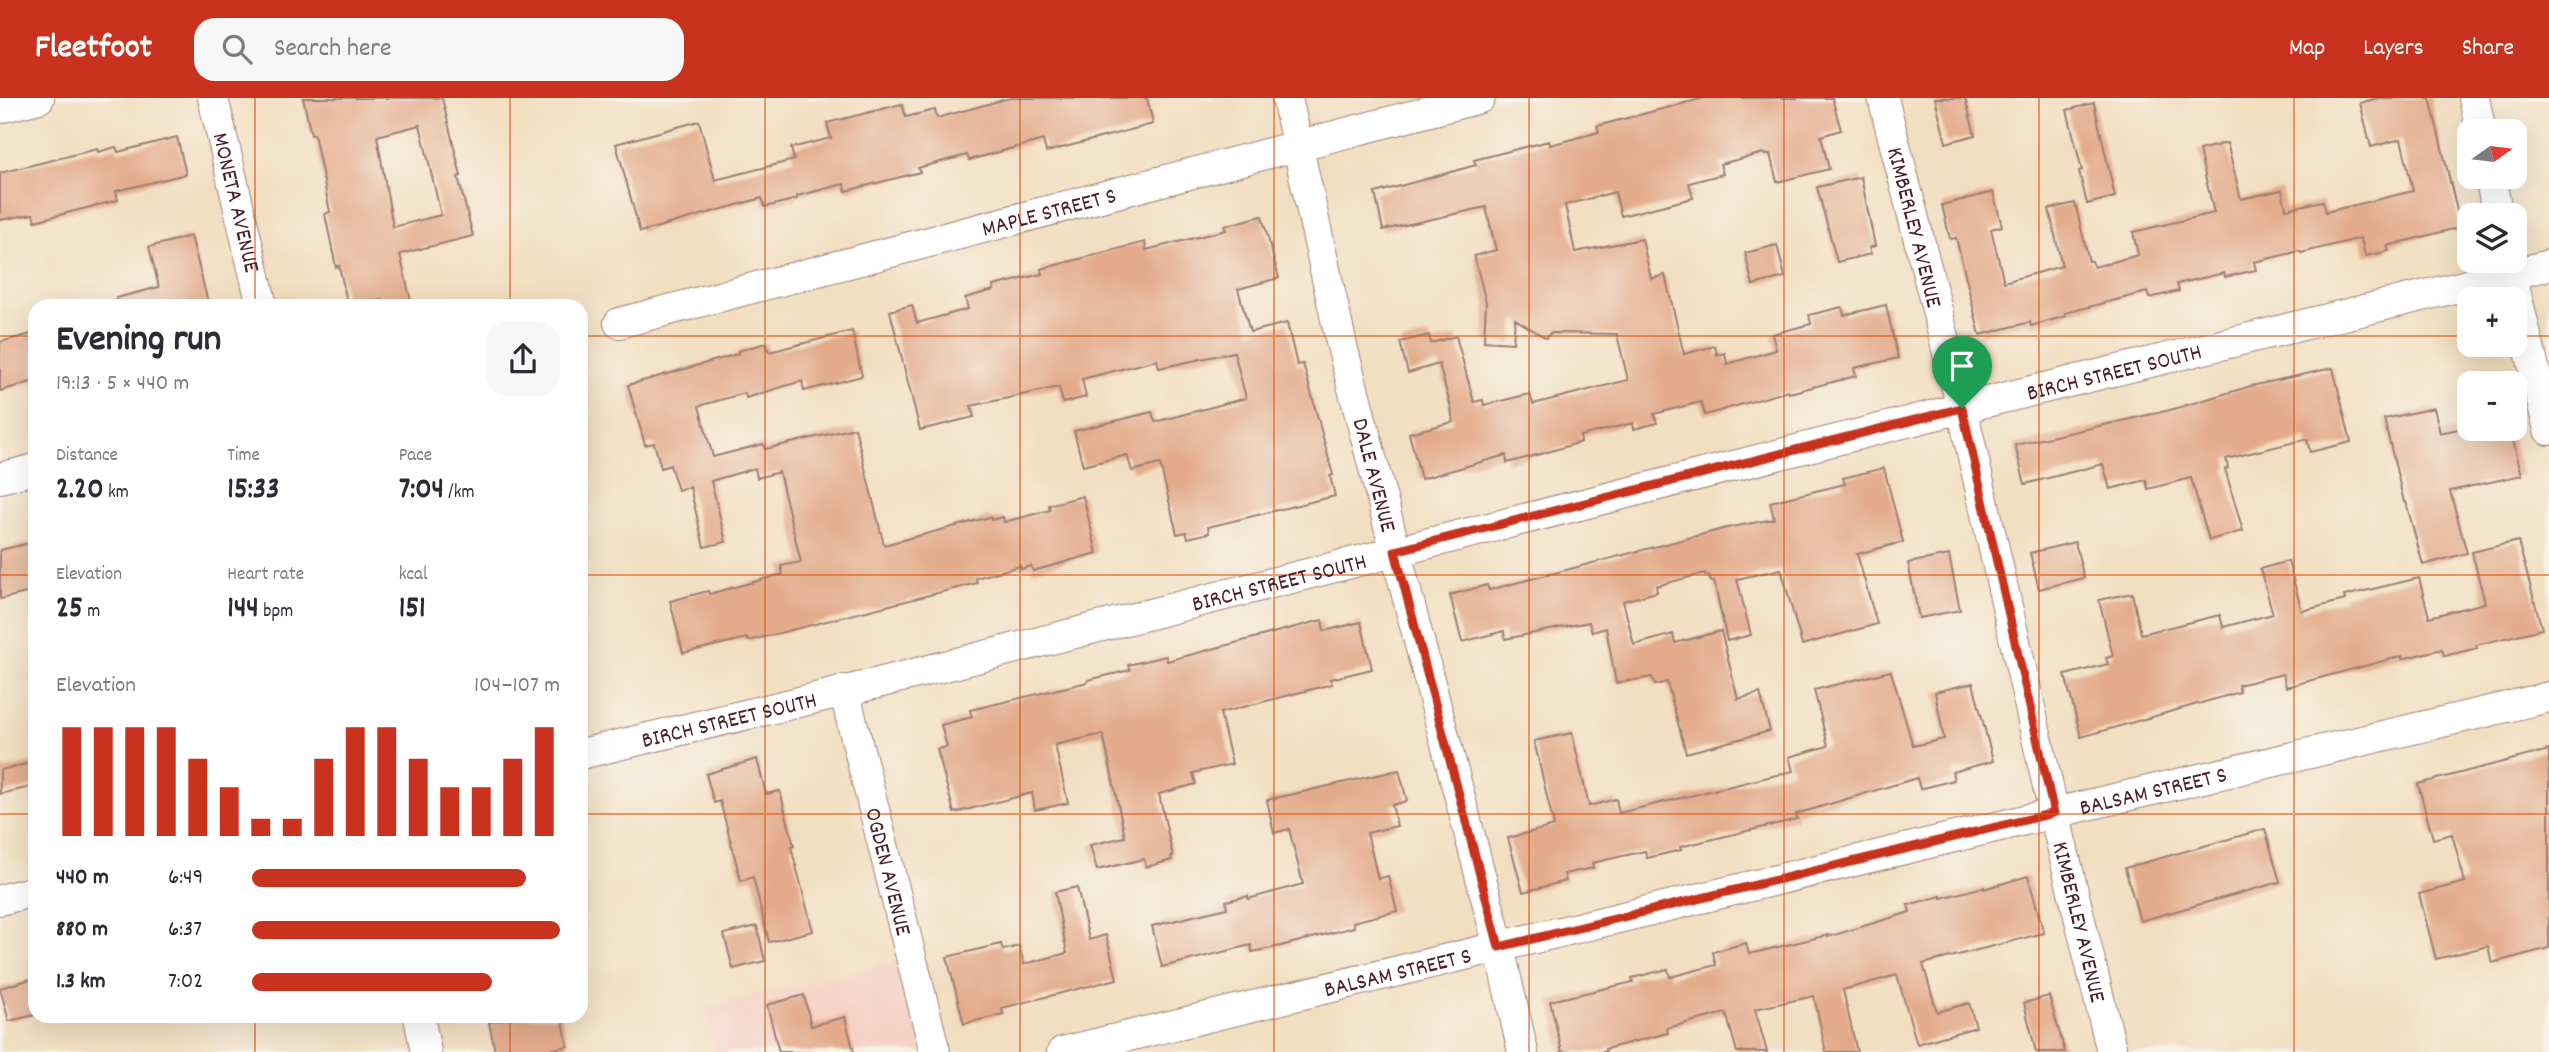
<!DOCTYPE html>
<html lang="en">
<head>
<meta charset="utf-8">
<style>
	:root { --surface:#fff; --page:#f7f7f7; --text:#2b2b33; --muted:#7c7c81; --accent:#c8321e }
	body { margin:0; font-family:Dekko,sans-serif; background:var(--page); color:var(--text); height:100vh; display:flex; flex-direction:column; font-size:26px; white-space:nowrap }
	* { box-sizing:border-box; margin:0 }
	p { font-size:23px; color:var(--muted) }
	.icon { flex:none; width:38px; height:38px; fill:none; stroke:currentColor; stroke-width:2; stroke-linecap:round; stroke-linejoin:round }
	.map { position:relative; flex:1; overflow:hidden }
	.side { position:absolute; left:28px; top:201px; width:560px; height:724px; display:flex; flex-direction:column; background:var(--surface); border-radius:21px; box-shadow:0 7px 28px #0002 }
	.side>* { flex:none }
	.needle { width:46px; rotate:76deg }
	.fabs { position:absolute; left:2457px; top:21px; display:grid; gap:14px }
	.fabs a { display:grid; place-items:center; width:70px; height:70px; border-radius:14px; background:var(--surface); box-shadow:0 7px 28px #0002; font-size:35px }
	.pin { position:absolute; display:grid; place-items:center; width:60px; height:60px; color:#fff; margin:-72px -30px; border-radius:50% 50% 50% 0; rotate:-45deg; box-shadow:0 0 7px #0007 }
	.pin .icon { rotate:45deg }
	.round { display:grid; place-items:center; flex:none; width:74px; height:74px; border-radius:21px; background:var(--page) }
	.summary { display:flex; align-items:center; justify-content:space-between; height:119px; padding:0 28px }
	h1 { font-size:38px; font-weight:700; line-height:52px }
	.stats { display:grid; grid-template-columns:repeat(3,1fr); gap:10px; height:119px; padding:7px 28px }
	.stats div { display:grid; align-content:center }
	.stats b { font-size:30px; font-weight:700 }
	.stats small { font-size:19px; font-weight:400 }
	.stats p { font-size:19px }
	.chart { height:196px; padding:14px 28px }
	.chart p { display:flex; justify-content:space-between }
	.chart svg { width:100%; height:126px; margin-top:7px; stroke:var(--accent); stroke-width:6 }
	ul { padding:0 28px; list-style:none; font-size:23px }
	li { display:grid; grid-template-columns:112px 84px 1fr; align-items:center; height:52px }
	li i { height:18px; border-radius:9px; background:var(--accent) }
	header { display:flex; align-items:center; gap:42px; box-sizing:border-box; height:98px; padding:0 35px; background:var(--accent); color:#fff }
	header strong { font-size:33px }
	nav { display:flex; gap:38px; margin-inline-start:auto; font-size:24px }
	.search { width:490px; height:63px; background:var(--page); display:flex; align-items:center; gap:18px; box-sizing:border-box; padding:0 24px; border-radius:21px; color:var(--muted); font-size:26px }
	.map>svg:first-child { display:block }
</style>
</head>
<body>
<header>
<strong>Fleetfoot</strong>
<div class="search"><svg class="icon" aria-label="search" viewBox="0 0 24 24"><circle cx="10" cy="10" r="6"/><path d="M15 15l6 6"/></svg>Search here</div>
<nav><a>Map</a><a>Layers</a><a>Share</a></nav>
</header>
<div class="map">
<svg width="2549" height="954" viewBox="0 0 2549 954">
	<rect width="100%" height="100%" fill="#f7f3e8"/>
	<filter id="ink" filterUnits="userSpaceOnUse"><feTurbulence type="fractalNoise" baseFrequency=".0143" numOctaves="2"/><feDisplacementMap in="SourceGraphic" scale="14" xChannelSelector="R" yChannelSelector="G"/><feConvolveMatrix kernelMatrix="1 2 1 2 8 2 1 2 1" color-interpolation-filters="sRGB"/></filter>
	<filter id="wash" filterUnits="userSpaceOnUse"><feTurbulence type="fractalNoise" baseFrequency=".00686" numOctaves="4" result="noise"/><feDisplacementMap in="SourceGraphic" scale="28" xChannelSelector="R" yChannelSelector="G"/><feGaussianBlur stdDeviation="1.57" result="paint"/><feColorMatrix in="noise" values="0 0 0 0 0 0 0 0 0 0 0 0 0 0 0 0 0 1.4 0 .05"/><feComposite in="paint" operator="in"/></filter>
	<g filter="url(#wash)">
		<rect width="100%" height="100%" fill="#f2dec0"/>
		<path fill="#f6d2c5" d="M901,862l21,92h-207l-9,-45z"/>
		<g id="blocks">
			<path fill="#e3ab8b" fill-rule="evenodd" d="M303,0h139l19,78 -3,1 15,59 -73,18 12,52h-28l-1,-6 -35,6 -9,-40 -3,1 -11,-53 5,-2 -16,-78 -3,1zM420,27l21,90 -48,12 -16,-91z
				M1010,0h137l6,26 -107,28 -3,-12 -74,20 -2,-5 -49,13 2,4 -74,19 -2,-7 -47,12v3l-32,8 -3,-9 -122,34 -24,-88 83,-23 16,59 79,-20 -3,-12 40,-10 -4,-15 75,-19 4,13 29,-7 2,8z
				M1704,0h128l9,32 -20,6 8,33 -52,13 -7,-28 -5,1 -1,-2 -44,11 3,10 -34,9 4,15 -72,18 -6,-24 -50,13 10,47 67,-13 9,40 14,-4 19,79 31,-8 2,9 8,-2 2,11 49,-14 -4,-16 39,-10 -2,-9 33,-8 2,8 42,-10 12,53 -44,10 2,8 -67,17 -1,-2 -83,24 -4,-13 -47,12 3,9 -23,6 -1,-6 -53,13 1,6 -37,11 -37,10 -1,-8 -85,24 -12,-46 44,-11 -2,-14 -12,-44 -31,9 -8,-31 29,-7 2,8 25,-7 18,66 9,-2 1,5 46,-11 3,10 95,-24 -11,-46 -67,-1 -4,5 -31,-19 -2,24 -29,-2 2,-39 -12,-46 22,-6 -10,-43 -103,23 -8,-37 101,-28 -2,-5 75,-19 1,4 49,-13 -2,-6z
				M1935,0h30l10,37 -29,8z
				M2378,0h52l31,129 -74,19 2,5 -24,5 -4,-18 -60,15 -1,-2 -46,11 2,8 -31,7 -1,-4 -47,11 2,7 -30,7 -2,-6 -82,21 1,3 -35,10 -1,-4 -50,13 -24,-97 -6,1 -8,-34 51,-13 9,34 -11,3 13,53 58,-16 -13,-57 26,-6 14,58h3l2,6 44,-12 -5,-23 81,-19 -15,-63 28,-7 14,56 41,-9 4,19 37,-8 3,11 87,-21 -12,-52 -30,8 -11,-44z
				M2094,5l21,94 -28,7 -8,-33 3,-1 -15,-60z
				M177,39l9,37 -70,17 2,9 -51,13 -32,8 -2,-7 -33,6v-47l97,-24 1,3 18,-5 2,5z
				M1861,79l14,69 -6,2 2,6 -34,8 -20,-75z
				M1262,118l17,62 -41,11 12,43 37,-9 10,42 6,-1 5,17 25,94 -3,1 5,20 -127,31 1,6 -21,5 -2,-6 -9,2 -17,-70 -28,7 -5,-16 -44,11 -9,-35 78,-19 3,10 91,-24 -12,-46 -75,16 -2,-8 -75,19 4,18 -23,6 -4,-16 -88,19 3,11 -54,13 -30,-119 22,-6 5,18 51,-14 -3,-11 29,-8 -1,-4 49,-12 -1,-5 104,-27 1,8 80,-20 -2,-4z
				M191,138l18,70h-92l-1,-8 43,-11 -10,-40z
				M1777,147l8,32 -32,8 -8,-32z
				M852,233l10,45 -58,15 -2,-10 -56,17 -1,-5 -46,13 14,51 50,-13 2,5 90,-21 29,117 106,-28 1,3 12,-3 1,5 46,-12 -1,-5 34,-9 14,57 -64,18 -2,-5 -10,3 -1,-3 -44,12 1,5 -229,58 -1,-3 -64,15 -13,-52 38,-10 1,3 74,-20 -2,-8 20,-4 -22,-90 -22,6 -2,-10 -44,13 15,61 -22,5 -14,-60 -12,3 -8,-25 -9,3 -7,-25 -9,2 -17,-60 110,-31v-3l28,-8 3,9z
				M35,235v48l-35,10v-49z
				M2333,270l18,74 -41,10 -3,-13 -81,20 2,9 -3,1 18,62 -34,9 -18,-62 -43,11 -2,-9 -36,9 -7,-25 -78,20 -10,-39 155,-35 81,-24z
				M2434,310l6,25 18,-4h52l12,46 -72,16 17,62 -44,12 -17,-63h-2l-20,-83z
				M1884,370l19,74 -46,12 20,70 -75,21 -21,-76 -44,10 14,56 -24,6 -13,-60 -3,1 -2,-7 -4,1v-3l-49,13 1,6 -34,9 11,44 39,-11 2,9 46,-12 17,68 22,-6 10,38 -84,22 -19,-71 -12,3 -3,-8 -36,6 -10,-55 -14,4 -3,-10 -84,17 -1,-8 -42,11 -12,-47 37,-10 2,5 238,-62 47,-9 -4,-17 75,-18 -2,-6z
				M2518,443l24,88 -66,16 1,3 -33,8 -2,-7 -40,10v-3l-116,31 -3,-13 -45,11 2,7 -159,45 -16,-62 43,-11 -2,-6 7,-2 -14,-56 33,-7 9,41 79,-19 3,12 50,-13 -13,-45 28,-8 14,50 43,-11 -1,-4 75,-18 10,39 56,-14 -13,-51z
				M2075,444l9,36 -45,11 -9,-36z
				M30,445l5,19v29l-35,8v-49z
				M1949,457l11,55 -41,8 -11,-55z
				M1322,522l2,11 37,-9 11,47 -42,10 2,5 -112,29 12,51 -39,9 3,11 -37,10 14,62 -2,1 1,3 -26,7 -2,-8 -47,11 -7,-25 35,-8 -22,-103 -48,11 13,58 -33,7 -3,-17 -78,20 -17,-64 10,-2 -6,-22 31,-8 -2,-7 118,-28v-2l42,-10 -2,-5 38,-9 1,5z
				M1891,573l22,75 31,-7 -9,-47 38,-9 20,78 -41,11 2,8 -34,9 -3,-11 -121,36 1,5 -117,28 1,3 -34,8 -2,-7 -53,12 1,5 -29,6 2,7 -43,11 -15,-54 46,-12 -20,-85 38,-8 17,73 27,-7 3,14 174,-42 -4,-14 39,-11 -14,-56z
				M2549,652v198l-57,15 -4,-17 -52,13 -17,-65 46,-12 -13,-48 -19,5 -15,-55z
				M757,661l9,35 14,-3 14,55 -3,1 22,84 -44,11 -16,-65 -12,4 -21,-80 -6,2 -8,-29z
				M35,664v24l-35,8v-24z
				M1399,672l8,31 -15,4 5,21 -30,7 11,46 10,-3 9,35 -44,11 1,5 -73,19 -29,6 -1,-7 -89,22 -10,-41 75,-18 -1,-7 22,-5v3l55,-15 -14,-55 -15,4 -7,-33z
				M2265,731l15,53 -140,39 -15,-53z
				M2028,778l16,57 -121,31 14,48 32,-9 7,24 -59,17 -20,-69 -54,15 14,62h-31l-12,-56 -59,13 12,43h-30l-11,-39 -59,15 1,5 -63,16 1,3h-44l-12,-51 83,-19 -1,-4 36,-9 2,8 46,-12 -3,-13 33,-9 3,11 79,-19v2l82,-25 -2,-7 33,-9v2l43,-11v2z
				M1077,789l12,53 17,-5 11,44 -115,29 1,6 -39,10 -17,-67 54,-13 2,6 16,-4 5,18 43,-11 -12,-61z
				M757,828l8,35 -32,8 -9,-35z
				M35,880v37l-26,6 -9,-33z
				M804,897l7,31 34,-9 9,35h-75l-12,-47z
				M2049,898l16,56h-29l-12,-49z
				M514,919h48l6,29 -27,6h-46l-6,-30z"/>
		</g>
	</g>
	<g filter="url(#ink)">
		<use href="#blocks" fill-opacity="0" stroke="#9e7e76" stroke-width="2"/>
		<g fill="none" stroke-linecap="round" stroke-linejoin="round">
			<g stroke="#9e7e76" stroke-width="32">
				<g id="minor">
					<path id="s1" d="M213,0l49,208"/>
					<path id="s2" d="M1287,0l55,248 157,601 24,105"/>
					<path id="s3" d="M1883,0l79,310 92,405 58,239"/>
					<path d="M2474,0l7,33"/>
					<path d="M0,10l39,-10"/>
					<path d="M2490,79l8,38"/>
					<path d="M2508,163l41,169"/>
					<path id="s4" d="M619,225l861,-225"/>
					<path d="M0,380l35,-9"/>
					<path id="s5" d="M844,592l91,362"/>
					<path id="s6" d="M581,656l285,-68 1096,-278 587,-143"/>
					<path d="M0,802l35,-9"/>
					<path d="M419,919l7,35"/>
					<path id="s7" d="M1062,954l992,-239 495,-116"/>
				</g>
			</g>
			<use href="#minor" stroke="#fff" stroke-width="30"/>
		</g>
	</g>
	<g fill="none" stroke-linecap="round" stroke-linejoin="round" filter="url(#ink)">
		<g stroke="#fff" stroke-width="14">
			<path id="route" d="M1962,310l92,405 -555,134 -104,-396z"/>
		</g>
		<use href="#route" stroke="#c8321e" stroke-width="9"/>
	</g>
	<path fill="none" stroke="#d8530f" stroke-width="2" stroke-opacity="0.55" d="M255,0v208M510,0v208M765,0v954M1020,0v954M1274,0v954M1529,0v954M1784,0v954M2039,0v954M2294,0v954M0,238h35M581,238h1888M2515,238h34M0,477h35M581,477h1968M0,716h35M581,716h1968M255,919v35M510,919v35"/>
	<g text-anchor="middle" stroke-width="7" stroke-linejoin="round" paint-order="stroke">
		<g font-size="23" fill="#4a1f2b" stroke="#f7f3e8">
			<text dy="8" stroke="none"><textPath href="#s1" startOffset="107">MONETA AVENUE</textPath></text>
			<text dy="8" stroke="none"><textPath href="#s4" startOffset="444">MAPLE STREET S</textPath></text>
			<text dy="8" stroke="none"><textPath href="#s3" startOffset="133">KIMBERLEY AVENUE</textPath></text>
			<text dy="8" stroke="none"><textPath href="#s6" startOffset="1580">BIRCH STREET SOUTH</textPath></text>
			<text dy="8" stroke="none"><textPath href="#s2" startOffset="387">DALE AVENUE</textPath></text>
			<text dy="8" stroke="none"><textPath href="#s6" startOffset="719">BIRCH STREET SOUTH</textPath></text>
			<text dy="8" stroke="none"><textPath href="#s6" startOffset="152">BIRCH STREET SOUTH</textPath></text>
			<text dy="8" stroke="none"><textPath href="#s7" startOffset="1122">BALSAM STREET S</textPath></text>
			<text dy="8" stroke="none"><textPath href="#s5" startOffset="187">OGDEN AVENUE</textPath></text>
			<text dy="8" stroke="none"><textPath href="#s3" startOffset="847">KIMBERLEY AVENUE</textPath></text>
			<text dy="8" stroke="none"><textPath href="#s7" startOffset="345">BALSAM STREET S</textPath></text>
		</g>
	</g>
</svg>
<div class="fabs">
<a><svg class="needle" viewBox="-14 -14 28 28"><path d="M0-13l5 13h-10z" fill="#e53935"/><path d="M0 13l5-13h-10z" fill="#7c7c81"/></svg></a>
<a><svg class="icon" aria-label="layers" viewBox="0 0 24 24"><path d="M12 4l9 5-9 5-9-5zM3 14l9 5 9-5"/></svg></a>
<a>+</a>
<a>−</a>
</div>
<div class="pin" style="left:1962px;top:310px;background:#1e9e55"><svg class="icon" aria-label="arrive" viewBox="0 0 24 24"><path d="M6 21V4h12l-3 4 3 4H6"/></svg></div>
<section class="side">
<div class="summary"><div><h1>Evening run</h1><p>19:13 · 5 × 440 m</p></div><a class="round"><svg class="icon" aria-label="share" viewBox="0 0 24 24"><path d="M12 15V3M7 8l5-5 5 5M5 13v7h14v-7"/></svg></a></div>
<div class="stats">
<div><p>Distance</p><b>2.20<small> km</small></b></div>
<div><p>Time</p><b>15:33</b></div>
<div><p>Pace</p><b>7:04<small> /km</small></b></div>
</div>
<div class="stats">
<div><p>Elevation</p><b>25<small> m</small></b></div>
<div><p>Heart rate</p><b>144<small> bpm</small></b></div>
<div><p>kcal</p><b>151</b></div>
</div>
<div class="chart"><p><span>Elevation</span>104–107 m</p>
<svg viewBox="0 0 160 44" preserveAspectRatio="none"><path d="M5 44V6M15 44V6M25 44V6M35 44V6M45 44V17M55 44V27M65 44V38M75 44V38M85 44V17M95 44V6M105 44V6M115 44V17M125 44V27M135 44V27M145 44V17M155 44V6"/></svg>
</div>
<ul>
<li><b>440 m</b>6:49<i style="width:89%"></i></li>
<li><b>880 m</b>6:37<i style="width:100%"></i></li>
<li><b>1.3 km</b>7:02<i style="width:78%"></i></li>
</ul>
</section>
</div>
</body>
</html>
